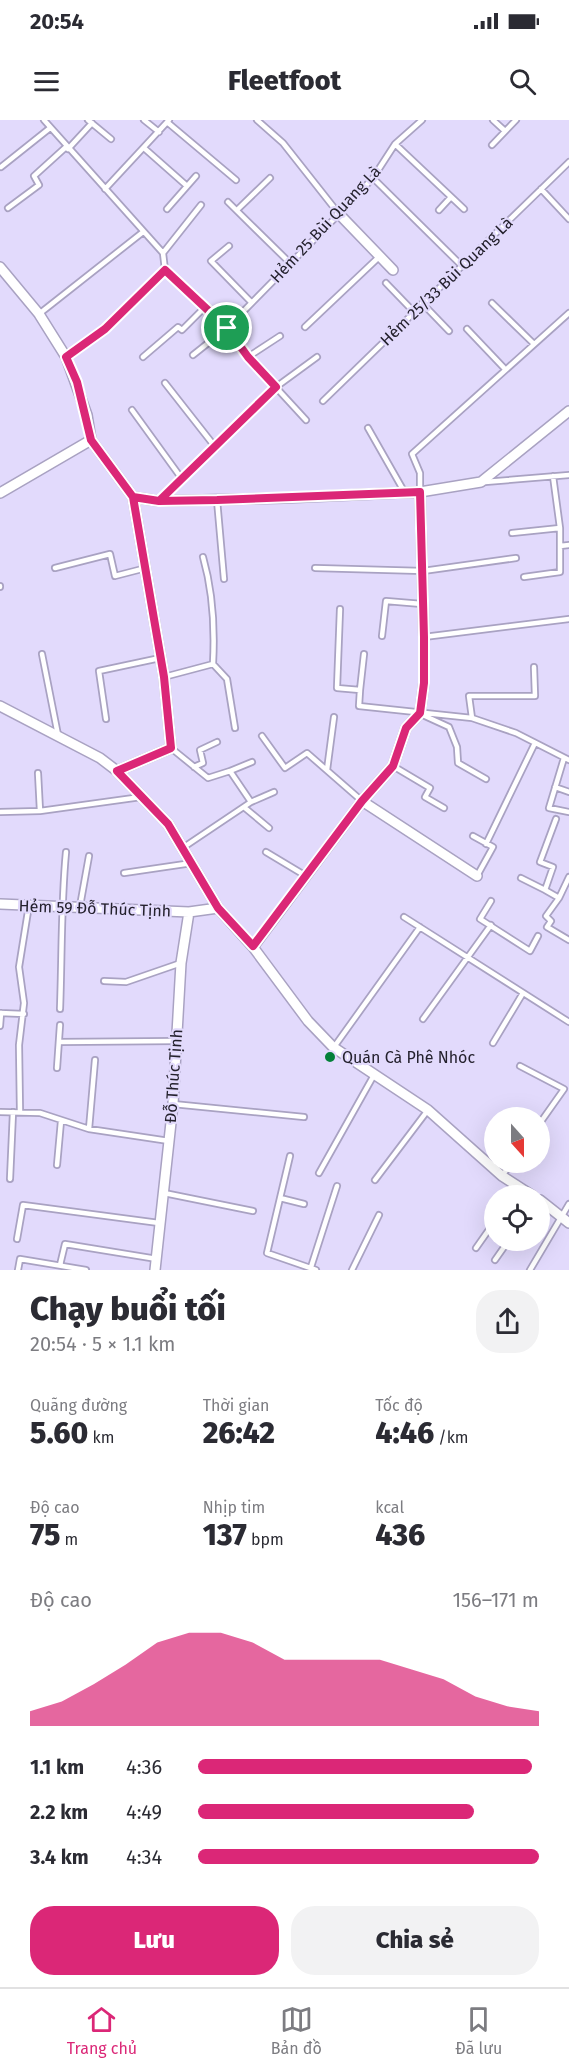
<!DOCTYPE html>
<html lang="vi">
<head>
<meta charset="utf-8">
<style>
	:root { --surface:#fff; --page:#f2f2f3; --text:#2b2b33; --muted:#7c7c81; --line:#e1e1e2; --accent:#db2777 }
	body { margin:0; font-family:"Fira Sans",sans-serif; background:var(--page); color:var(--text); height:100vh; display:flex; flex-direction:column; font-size:22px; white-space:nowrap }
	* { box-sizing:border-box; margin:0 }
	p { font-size:20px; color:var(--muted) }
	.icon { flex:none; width:33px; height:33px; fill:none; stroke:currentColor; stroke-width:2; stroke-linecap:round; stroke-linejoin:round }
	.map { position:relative; height:1150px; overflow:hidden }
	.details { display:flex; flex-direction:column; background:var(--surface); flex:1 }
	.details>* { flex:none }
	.needle { width:39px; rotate:159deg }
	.controls { position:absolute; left:484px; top:987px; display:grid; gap:12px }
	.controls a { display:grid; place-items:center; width:66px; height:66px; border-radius:50%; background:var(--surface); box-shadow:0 6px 24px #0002; font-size:30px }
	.pin { position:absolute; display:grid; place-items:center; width:51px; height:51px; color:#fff; margin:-26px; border:3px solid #fff; border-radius:50%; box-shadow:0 2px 6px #0007 }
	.round { display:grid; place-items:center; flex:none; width:63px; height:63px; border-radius:24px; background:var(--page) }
	.summary { display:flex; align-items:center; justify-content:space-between; height:102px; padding:0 30px }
	h1 { font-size:33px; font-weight:800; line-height:45px }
	.stats { display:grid; grid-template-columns:repeat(3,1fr); gap:9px; height:102px; padding:6px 30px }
	.stats div { display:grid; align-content:center }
	.stats b { font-size:30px; font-weight:800 }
	.stats small { font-size:16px; font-weight:400 }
	.stats p { font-size:16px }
	.chart { height:168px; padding:12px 30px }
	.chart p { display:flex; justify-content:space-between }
	.chart svg { width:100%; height:108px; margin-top:6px; fill:var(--accent); opacity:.7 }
	.cta { display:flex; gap:12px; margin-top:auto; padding:12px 30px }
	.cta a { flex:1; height:69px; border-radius:24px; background:var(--accent); color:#fff; font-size:24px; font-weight:800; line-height:69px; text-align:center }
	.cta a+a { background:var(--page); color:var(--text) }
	ul { padding:0 30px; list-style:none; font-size:20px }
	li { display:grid; grid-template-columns:96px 72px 1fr; align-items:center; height:45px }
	li i { height:15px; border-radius:8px; background:var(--accent) }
	.status { display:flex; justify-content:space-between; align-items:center; height:42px; padding:0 30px; background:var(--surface); direction:ltr }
	.status svg { height:16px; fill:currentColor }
	header { display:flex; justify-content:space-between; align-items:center; height:78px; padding:0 30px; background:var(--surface); font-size:27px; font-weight:800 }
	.tabs { display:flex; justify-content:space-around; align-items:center; height:84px; border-top:2px solid var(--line); background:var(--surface); font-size:16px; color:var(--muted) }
	.tabs a { display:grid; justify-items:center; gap:3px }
	.tabs .current { color:var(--accent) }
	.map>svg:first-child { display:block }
</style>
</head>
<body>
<div class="status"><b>20:54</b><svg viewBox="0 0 49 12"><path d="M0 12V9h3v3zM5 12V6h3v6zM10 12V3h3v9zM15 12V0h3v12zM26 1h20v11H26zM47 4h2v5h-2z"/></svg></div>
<header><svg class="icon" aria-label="menu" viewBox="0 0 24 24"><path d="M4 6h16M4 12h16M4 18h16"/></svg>Fleetfoot<svg class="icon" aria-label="search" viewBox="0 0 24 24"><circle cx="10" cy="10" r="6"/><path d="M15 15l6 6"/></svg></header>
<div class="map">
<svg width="569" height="1150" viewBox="0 0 569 1150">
	<rect width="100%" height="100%" fill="#e2dafc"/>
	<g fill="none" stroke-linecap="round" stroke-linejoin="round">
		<g stroke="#a9a2c2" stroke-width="8">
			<path id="service" d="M44,0l119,133 2,17 62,58 21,29 58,63
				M88,0l23,19
				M144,0l15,12
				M257,0l26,23 56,71
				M493,0l12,11
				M167,2l69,58
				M395,24l69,65
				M492,25l24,-25
				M144,28l43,38
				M68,29l24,-26
				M1,47l49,-39
				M373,58l89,88
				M105,69l64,-69
				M541,69l28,30
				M228,82l61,60
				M8,88l31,-23 -5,-9 32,-29
				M167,89l29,-33
				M237,90l33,-32
				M439,90l12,-13
				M229,126l-18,15 40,41
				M163,133l38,-48
				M386,163l27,28
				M422,183l27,28
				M492,183l42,41
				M39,194l104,-82
				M305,207l75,-71
				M467,209l38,40
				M193,235l34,-27 112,-114 34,-36 22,-34 27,-24
				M67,237l38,-28 60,-59
				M143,237l35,-30 4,3 22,-22
				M248,237l32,-21
				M165,263l51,65
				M323,281l246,-239
				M132,290l50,69
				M368,308l37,65
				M485,362l84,-7
				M420,372v-19l-8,-19 157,-141
				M161,379l115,-112 41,-30
				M217,380l7,79
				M512,413l48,-5
				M560,426l9,-1
				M203,437c10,35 12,70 10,107l14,15 8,49
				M55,448l55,-14 5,22 31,-8
				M315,448l108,3 93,-13
				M524,457l36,-5v-44l-7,-52
				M0,466v1
				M340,489l-3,79 23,2 -1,16 113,12 44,15 53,27
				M382,516l4,-35 36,3
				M424,517l145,-18
				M42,534l16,81
				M164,557l49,-13
				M360,570l4,-36
				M425,596l24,11 8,20 1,16 28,16
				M472,598l-3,-22h66l-1,-29
				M106,599l-7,-48 61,-13
				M262,616l23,32 22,-15 55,48
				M171,628l37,30 22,-7 21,31
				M564,638l-15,50 20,4
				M393,646l37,22 -5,9 19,11
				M194,647l9,-4 -3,-13 17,-8
				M327,650l7,-53
				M230,651l22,-9
				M38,653l2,38
				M555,667l14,5
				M245,688l24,20
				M0,692l40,-1 101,-14
				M473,716l20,11 -16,29
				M486,724l49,-101
				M184,727l67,-45 23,-10
				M266,732l40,24
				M124,753l68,-10
				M569,757l-10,21 -13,18 5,5 -4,6 22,13
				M521,758l24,12 8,-23 -13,-5 16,-43
				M545,770l14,8
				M491,781l-11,18 50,32 8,-15
				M80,786l9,-50
				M404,797l165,105
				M104,861l22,1 55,-19
				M60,889c2,-53 1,-105 6,-157
				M0,893l24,1
				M423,899l68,-94
				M0,906l1,-13
				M59,922l117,-1
				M493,923l30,-50
				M334,927l86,-120
				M520,946l44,23 -24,34
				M57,948l3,-43
				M173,984l131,13
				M0,992l40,1 49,16 80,12
				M20,992l-1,-67 5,-42 -5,-36 10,-62
				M89,1009l6,-69
				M290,1036l-23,97 49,17
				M57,1045l4,-44
				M319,1053l55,-98
				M502,1056l10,-14
				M10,1059l3,-67
				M375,1060l53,-70
				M164,1073l89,18
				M513,1076l7,-9
				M280,1078l24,6
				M17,1119l6,-34 136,18
				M476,1128l19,-27
				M495,1140l14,-20
				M60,1145l5,-21 92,15
				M311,1147l26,-81
				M18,1150l2,-11 66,11
				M352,1150l27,-55
				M530,1150l39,-66"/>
		</g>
		<g stroke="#a9a2c2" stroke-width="12">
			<path id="minor" d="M339,94l54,56
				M0,147l39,47 27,43 21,58 4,25 42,57 31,180 7,71 -54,23
				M0,373l91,-53
				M133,377l26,4 125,-3 136,-6 61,-10 88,-71
				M0,586l100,52 17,13 51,53 50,84 35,39 55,74 25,26 95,63 74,66 31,20
				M362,681l115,75
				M0,784l189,8
				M253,827l109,-146 31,-35 13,-38 14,-15 4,-30v-46l-4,-145
				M540,1080l29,23
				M155,1150l18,-166 8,-141 8,-51 29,-4"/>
		</g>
		<use href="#service" stroke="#fff" stroke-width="4.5"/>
		<use href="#minor" stroke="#fff" stroke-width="9"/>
	</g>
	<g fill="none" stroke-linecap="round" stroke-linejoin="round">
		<g stroke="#fff" stroke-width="12">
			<path id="route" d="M227,208l21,29 28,30 -117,114 -26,-4 31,180 7,71 -54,23 51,53 50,84 35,38 109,-145 31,-35 13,-38 14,-15 4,-30v-46l-4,-145 -203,8 -58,1 -26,-4 -42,-57 -14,-58 -11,-25 39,-28 60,-59 62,58"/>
		</g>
		<use href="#route" stroke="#db2777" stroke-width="8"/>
	</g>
	<circle fill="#038039" stroke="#e2dafc" stroke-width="2" cx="330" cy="937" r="6"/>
	<g text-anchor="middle" stroke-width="4.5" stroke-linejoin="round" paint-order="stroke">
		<g font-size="16" fill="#24212d" stroke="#e2dafc">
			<text transform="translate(325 104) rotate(-47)" y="6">Hẻm 25 Bùi Quang Là</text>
			<text transform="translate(446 161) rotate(-44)" y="6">Hẻm 25/33 Bùi Quang Là</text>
			<text transform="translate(95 788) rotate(2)" y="6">Hẻm 59 Đỗ Thúc Tịnh</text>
			<text transform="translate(173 956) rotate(-86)" y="6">Đỗ Thúc Tịnh</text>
		</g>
		<g font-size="16" fill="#24212d" stroke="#e2dafc" text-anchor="start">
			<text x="342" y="943">Quán Cà Phê Nhóc</text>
		</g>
	</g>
</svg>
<div class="controls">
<a><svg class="needle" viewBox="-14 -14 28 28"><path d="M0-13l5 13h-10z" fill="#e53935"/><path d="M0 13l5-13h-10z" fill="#7c7c81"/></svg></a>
<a><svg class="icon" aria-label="locate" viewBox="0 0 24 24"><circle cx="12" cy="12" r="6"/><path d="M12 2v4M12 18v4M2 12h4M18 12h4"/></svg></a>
</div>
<div class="pin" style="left:227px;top:208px;background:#1e9e55"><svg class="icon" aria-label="arrive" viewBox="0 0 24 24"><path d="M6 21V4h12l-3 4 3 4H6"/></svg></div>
</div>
<section class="details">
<div class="summary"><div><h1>Chạy buổi tối</h1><p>20:54 · 5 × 1.1 km</p></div><a class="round"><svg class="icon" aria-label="share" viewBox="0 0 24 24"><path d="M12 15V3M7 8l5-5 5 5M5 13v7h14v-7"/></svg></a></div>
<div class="stats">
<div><p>Quãng đường</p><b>5.60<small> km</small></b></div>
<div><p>Thời gian</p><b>26:42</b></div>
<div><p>Tốc độ</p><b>4:46<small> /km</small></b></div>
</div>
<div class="stats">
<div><p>Độ cao</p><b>75<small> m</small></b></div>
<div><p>Nhịp tim</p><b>137<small> bpm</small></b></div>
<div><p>kcal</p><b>436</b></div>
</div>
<div class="chart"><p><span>Độ cao</span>156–171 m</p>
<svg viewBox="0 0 160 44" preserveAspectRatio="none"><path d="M0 44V38L10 34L20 27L30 19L40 10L50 6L60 6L70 10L80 17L90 17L100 17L110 17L120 21L130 25L140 32L150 36L160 38V44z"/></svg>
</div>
<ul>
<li><b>1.1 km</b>4:36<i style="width:98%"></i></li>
<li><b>2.2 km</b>4:49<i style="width:81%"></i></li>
<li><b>3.4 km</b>4:34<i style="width:100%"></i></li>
</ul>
<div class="cta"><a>Lưu</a><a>Chia sẻ</a></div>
</section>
<nav class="tabs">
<a class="current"><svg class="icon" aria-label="home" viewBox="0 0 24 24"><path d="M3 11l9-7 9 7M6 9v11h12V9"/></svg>Trang chủ</a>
<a><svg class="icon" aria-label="map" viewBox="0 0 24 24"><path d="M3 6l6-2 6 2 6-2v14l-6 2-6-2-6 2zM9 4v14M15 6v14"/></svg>Bản đồ</a>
<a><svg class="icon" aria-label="saved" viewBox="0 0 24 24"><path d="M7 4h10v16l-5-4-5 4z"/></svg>Đã lưu</a>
</nav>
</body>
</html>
